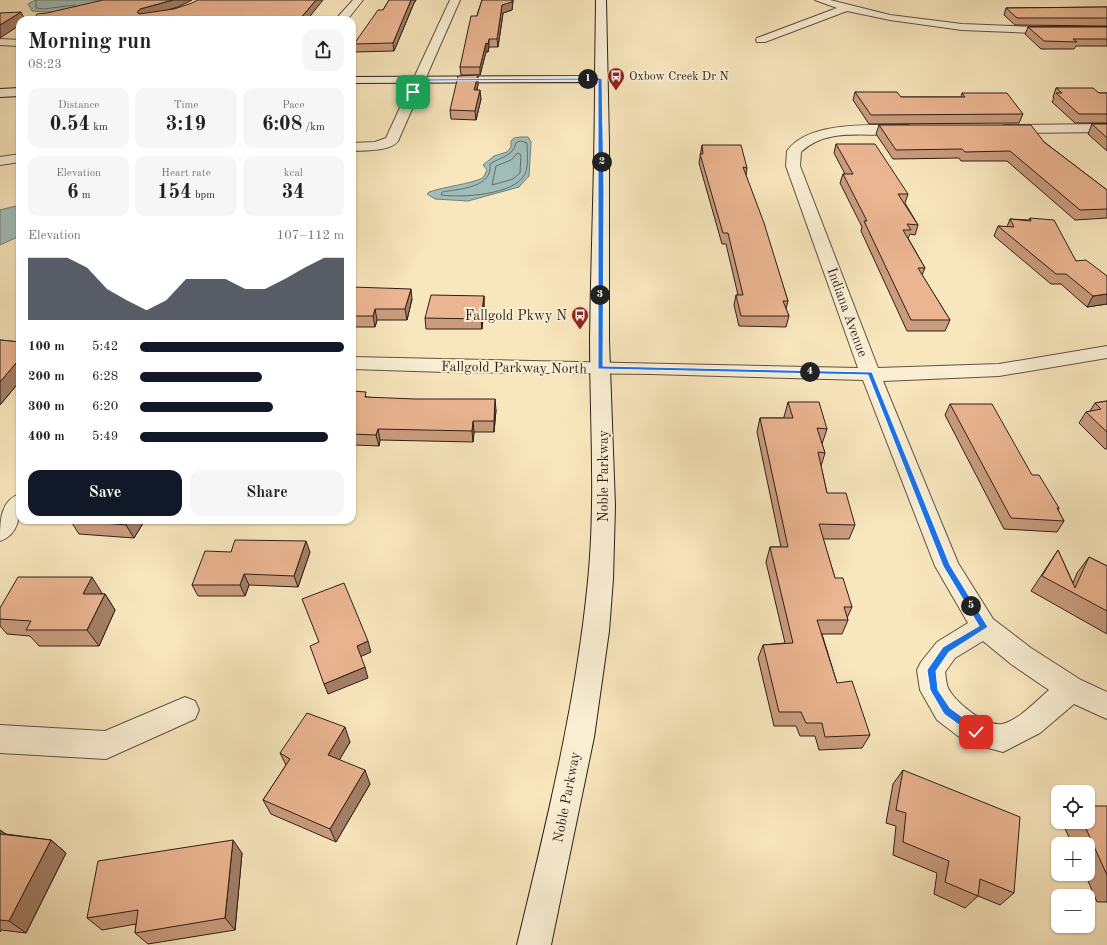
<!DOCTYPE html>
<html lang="en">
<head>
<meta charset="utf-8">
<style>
	:root { --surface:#fff; --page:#f6f6f6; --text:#222; --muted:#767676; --accent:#111827 }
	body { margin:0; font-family:"Old Standard TT",serif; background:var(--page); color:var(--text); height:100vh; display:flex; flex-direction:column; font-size:15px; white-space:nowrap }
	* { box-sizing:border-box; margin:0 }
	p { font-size:13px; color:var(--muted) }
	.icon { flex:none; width:22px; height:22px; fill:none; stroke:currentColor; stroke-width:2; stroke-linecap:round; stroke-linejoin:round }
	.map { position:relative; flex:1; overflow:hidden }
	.panel { position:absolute; left:16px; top:16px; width:340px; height:508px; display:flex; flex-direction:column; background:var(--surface); border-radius:12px; box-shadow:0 1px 3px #0004 }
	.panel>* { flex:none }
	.buttons { position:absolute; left:1051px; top:785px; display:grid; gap:8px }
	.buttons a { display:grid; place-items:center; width:44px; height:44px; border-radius:8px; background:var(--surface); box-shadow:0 1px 3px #0004; font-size:20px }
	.pin { position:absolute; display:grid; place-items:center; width:34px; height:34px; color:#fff; margin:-17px; border-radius:8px; box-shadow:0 2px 6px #0006 }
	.km { position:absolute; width:20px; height:20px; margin:-10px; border-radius:50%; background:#222; color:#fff; font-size:11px; line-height:20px; text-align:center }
	.round { display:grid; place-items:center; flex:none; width:42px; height:42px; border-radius:12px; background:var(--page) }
	.headline { display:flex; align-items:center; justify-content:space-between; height:68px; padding:0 12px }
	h1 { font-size:22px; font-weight:800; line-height:30px }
	.metrics { display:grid; grid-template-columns:repeat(3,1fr); gap:6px; height:68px; padding:4px 12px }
	.metrics div { display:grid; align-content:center; border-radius:10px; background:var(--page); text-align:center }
	.metrics b { font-size:20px; font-weight:800 }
	.metrics small { font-size:11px; font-weight:400 }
	.metrics p { font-size:11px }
	.chart { height:112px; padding:8px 12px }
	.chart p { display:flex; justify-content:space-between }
	.chart svg { width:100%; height:72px; margin-top:4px; fill:var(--accent); opacity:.7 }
	.cta { display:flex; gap:8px; margin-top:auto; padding:8px 12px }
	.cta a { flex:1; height:46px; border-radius:12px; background:var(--accent); color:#fff; font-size:16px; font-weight:800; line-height:46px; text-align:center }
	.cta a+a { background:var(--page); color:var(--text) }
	ul { padding:0 12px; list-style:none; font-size:13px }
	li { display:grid; grid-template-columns:64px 48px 1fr; align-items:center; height:30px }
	li i { height:10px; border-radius:5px; background:var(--accent) }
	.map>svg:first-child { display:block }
</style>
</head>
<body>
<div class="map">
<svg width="1107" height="945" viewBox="0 0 1107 945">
	<rect width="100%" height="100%" fill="#f8e6bd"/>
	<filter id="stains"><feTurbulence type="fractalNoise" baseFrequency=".005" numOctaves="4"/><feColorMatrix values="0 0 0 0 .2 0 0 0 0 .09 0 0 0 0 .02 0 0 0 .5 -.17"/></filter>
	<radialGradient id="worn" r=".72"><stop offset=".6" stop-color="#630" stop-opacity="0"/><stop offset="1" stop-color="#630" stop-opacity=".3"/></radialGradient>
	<path fill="#a0bdb9" stroke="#727e79" d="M35,0h82c-28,6 -56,15 -85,11l-4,-7z
		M520,137h8l3,5 -2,34 -10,11 -51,14 -33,-2 -8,-5 2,-2c18,-6 37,-7 54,-14l4,-8 -4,-5 11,-9 13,-4 4,-5v-6l3,-3z
		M20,205v31l-20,9v-35z"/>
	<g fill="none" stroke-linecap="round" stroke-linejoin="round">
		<path stroke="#666e69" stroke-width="1" d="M36,0v8l8,1 31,-4
			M521,141l6,2c0,9 2,22 -2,31 -10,21 -64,24 -84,21l1,-3c17,-3 51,-4 48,-28 10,-7 23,-7 26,-21z
			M518,153l3,2 -1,18 -7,6 -21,6 4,-19 15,-6z"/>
		<g stroke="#605142" stroke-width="2">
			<path id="street" d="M353,0h10l-16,20h-12z
				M450,0h10l-62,141c-8,11 -34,9 -46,10v-8l23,-1 11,-4z
				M815,0h15l60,15 72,9 72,3h73v6h-73l-72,-3 -72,-10 -43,-9 -82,31h-8l-1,-2 1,-2 80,-30z
				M0,39l20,1v6l-20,-1z
				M1107,124v8l-103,1 -6,-4 6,-4z
				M908,125l6,4 -2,3c-37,9 -80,-9 -111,20l-1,14 78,202 121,-4 108,-18v12l-108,18 -116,5 75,182 35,56 38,29 50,32 26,12v27l-33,-15 -34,29 -37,19 -37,-10 -29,-22 -17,-30 -3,-20 4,-8 16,-20 31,-19 -33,-57 -72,-186 -212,-6 -206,-2 -93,-3v-12l506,11 -72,-202 1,-15c22,-31 87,-25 121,-26zM983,641l28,23 38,26c-12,10 -31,31 -47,34 -17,3 -47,-22 -54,-36 -2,-5 -2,-11 -3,-16l10,-14z
				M20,154v8l-20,3v-8z
				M20,494c0,18 1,40 -20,47 0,-19 0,-41 20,-47z
				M185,697l10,4 4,9 -4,9 -89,40 -106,-6v-28l105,6z"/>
		</g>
		<g stroke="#2d1f19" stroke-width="2">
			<path id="secondary" d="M596,0h10l3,143v197l6,166 -2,73 -4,52 -15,106 -43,208h-34c29,-120 59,-241 71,-364 8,-80 2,-161 2,-241 1,-86 5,-172 5,-258l-243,1v-6l243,-1z
				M20,88v8l-20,1v-8z"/>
		</g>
		<use href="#street" fill="#faefd4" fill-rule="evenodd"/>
		<use href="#secondary" fill="#faefd4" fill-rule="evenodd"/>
	</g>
	<path fill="#ca9c7d" stroke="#2d1f19" d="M389,0h27l-2,3 -20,48 -39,1 -1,-8 29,-34z
		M482,0h31l-1,10 -9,3 -5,34h-9l-1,5h-2l-6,23h-19l-1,-8z
		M1107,7v19l-92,-1 -11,-10 2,-7z
		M1028,27h79v19h-31l-2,3h-33l-16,-15z
		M478,84l-1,6 4,9 -5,21 -25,-1 -1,-9z
		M1056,88l43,5h8v30h-32l-23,-21 2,-4 -1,-1z
		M855,92l46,5h60l1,-4 61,21 -4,9 -150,1 -16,-24z
		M1092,124h15v27l-19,-17z
		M879,125l165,17 63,48v28l-32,2 -68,-59h-46l-2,-3 -66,1 -17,-25z
		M836,144l72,50 -3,9 13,22 -3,10 -5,-1 -2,4 17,30 -3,7 28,45 -5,11h-38l-46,-100 1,-4 -22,-44 3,-9h2l-11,-21z
		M702,145l45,23 -1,8 42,125 -2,8 3,7 -3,11 -47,-1 -5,-21 2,-10h2l-12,-51h-4l-23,-81z
		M1030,218l46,43 31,15v28l-20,3 -26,-23h-10l-57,-48 4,-10 9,1 3,-8 19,1z
		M352,287l60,12 -5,21h-30l-2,7h-23z
		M484,296v11l-2,22h-56l-1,-11z
		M0,340l20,2v39l-20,24z
		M352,391l15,6 129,13 -2,22h-20l-1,10 -93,-2 -1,6 -24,-1 -1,-6h-2z
		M1107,401v48h-2l-26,-26 7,-11 4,-1 5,-8z
		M788,402l39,27 -5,15 3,9 -4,13 6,27 28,32 -6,14h-26l12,39 17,29 -5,11 1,2 -6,14h-20l15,49 33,52 -8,13 -43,2 -4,-14h-15l-4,-10h-22l-16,-68 5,-13 22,-2 -19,-81 4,-15h11l-24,-115 3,-14h24v-1z
		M950,404l82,71 27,33 -1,2 6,11 -7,11 -53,-3 -59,-114z
		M70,520h75l-11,18 -55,-4z
		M1058,550l15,33 4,-10 12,-16 18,9v68l-76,-43z
		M231,552h79l-12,35 -49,-2 -4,11h-47l-6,-11z
		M102,593v1h3l10,16 -16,36h-60l-9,-10 -23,-2 -7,-8v-18z
		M350,742l-11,18 31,24 -34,58 -65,-28 -8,-14 23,-35 -6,-12z
		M903,770l111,123 -14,12 -22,-9 -13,12 -31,-14 3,-21 -44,-18 3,-29 -10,-3 7,-39z
		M1107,806v96h-10l-12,-28h3v-30h-16l-10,-22h26z
		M0,830l6,4 45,6 15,13 -40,80 -25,-3 -1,2z
		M242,853l-7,77 -87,14 -13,-11 1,-9 -34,6 -15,-12z"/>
	<path fill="#a47f66" stroke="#2d1f19" d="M173,0h19l-14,7 -35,10 -6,-5 3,-3z
		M316,0h7l-16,20h-8z
		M411,0h5l-2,3 -20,48 -1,-8z
		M512,0h1l-1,10 -9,3 -5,34 -1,-8 5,-34z
		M21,12l4,8h-5v5l-20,13v-13z
		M489,39v8l-1,5v-8z
		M486,43v9l-6,23v-8z
		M478,75v9l-3,14 -1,-8z
		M480,90l1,9 -5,21 -1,-9z
		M411,289l1,10 -5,21 -2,-11z
		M1107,294v10l-20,3 6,-11z
		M484,296v11l-2,22 -1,-10z
		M375,309l2,11 -2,7 -2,-11z
		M17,362l3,4v15l-20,24v-23z
		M495,399l1,11 -2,22v-11z
		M473,421l1,11 -1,10 -1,-11z
		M378,429l2,11 -1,6 -3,-11z
		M129,520h16l-11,18 -8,-13z
		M306,541l4,11 -12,35 -4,-11z
		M244,574l5,11 -4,11 -5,-11z
		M92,577l10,16 -8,17 -11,-16z
		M105,594l10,16 -16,36 -12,-16z
		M368,641l3,11 -11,5 -3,-11z
		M365,667l3,11 -40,16 -4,-10z
		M345,727l5,15 -16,27 -6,-14z
		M365,770l5,14 -34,58 -6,-13z
		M0,830l10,8 -10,2z
		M51,840l15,13 -40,80 -17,-12z
		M233,840l9,13 -7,77 -10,-12z"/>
	<path fill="#ebb591" stroke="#2d1f19" d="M103,0h70l-33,9 -3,3 2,2 35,-5 18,-6 6,-3h118l-17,20h-265l3,-6 10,-1z
		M389,0h22l-18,43 -39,1 24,-34h5z
		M482,0h30v2l-10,3 -5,34h-8l-1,5 -2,-1 -6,24h-20l11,-51h6z
		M1107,7v11h-90l-11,-10z
		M21,12l-21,13v-12z
		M1028,27h79v12h-34l4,3 -33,-1z
		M478,75l-4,15h6l-5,21 -25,-1 8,-34z
		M1056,88h37l6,5h8v21h-28l-23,-21h6z
		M855,92h42l4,5h64l-3,-4h45l16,21 -152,1z
		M1092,124h15v14z
		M879,125h152l13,17 63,48v19l-27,1 -70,-59 -45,1 -3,-3 -66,1z
		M836,144h39l33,50h-10l20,31 -11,-1 4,6h-8l22,38h-7l32,52h-39l-47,-99h3l-24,-47h10z
		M702,145h39l6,23 -4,-1 21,56 24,78h-5l6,15h-48l-5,-21h7l-15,-62h-5l-23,-79h3z
		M1030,218l24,2 22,41 10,-1 21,16v18l-14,2 -27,-22h-10l-58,-48 16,1 -4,-8 21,2z
		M352,287l59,2 -6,20h-30l-2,7h-21z
		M431,295l53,1 -3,23 -56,-1z
		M0,340l20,2v20h-3l-17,20z
		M352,391l14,1 -1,5 50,2h80l-1,22h-21l-1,10 -94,-2 -2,6 -24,-1 2,-6h-2z
		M1107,401v31l-21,-20 15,-3 -6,-6z
		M788,402h31l8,27 -10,-1 8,25 -7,-1 9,41h19l9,32 -36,-1 16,54h8l9,29h-8l4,13h-31l20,63 15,-2 18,54 -45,2 -3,-14h-16l-5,-11h-22l-16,-67 30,-2 -23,-96h18l-28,-129h33z
		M950,404h42l40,71h7l20,33h-2l7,13 -53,-3z
		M70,520h59l-3,5z
		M235,540l71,1 -12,35 -50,-2 -4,11h-48l13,-34 26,1z
		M1058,550l17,38 14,-31 18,9v45l-65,-35z
		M18,577h74l-9,17h22l-18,36h-61l5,-9 -31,-2v-11z
		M344,583l24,58 -11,5 8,21 -41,17 -14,-38 9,-4 -17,-43z
		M307,713l38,14 -17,28 37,15 -35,59 -67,-29 27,-41 -10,-6z
		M903,770l117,47 -6,76 -34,-14 -2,17 -33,-14 4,-21 -46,-19 3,-29 -10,-3z
		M1088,806h19v69l-24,-53h5z
		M0,834l51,6 -42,81 -9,-1z
		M233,840l-8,78 -90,15 3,-23 -51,8 11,-57z"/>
	<path fill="#1a73e8" stroke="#fff" d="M600,78l2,1 2,109 -1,178 269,6 78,193 38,62 -39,25 -13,19 2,19 12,18 29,21v6h-6l-29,-21 -14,-24 -3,-20 16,-23 36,-21 -36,-60 -75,-191 -270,-6v-289l-179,1 -5,11h-3l7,-13z"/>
	<defs>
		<g id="bus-pin" transform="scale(0.9)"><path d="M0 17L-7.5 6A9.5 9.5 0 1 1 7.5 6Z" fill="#8f2418" stroke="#faefd4"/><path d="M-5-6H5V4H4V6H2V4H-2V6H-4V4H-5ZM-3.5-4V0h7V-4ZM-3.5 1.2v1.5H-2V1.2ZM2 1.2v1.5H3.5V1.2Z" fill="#fff"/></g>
	</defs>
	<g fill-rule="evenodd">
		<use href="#bus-pin" x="616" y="76"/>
		<use href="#bus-pin" x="580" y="315"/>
	</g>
	<g text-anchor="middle" stroke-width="4" stroke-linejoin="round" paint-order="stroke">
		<g font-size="12" fill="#2d1f19" stroke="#faefd4" text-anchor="start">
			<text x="629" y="80">Oxbow Creek Dr N</text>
		</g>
		<g font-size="14" fill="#2d1f19" stroke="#faefd4">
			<text transform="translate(848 312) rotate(70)" y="5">Indiana Avenue</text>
			<text transform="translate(514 367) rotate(1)" y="5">Fallgold Parkway North</text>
			<text transform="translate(603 476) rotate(-90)" y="5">Noble Parkway</text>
			<text transform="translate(566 797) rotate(-79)" y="5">Noble Parkway</text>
		</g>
		<g font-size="14" fill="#2d1f19" stroke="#faefd4" text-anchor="end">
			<text x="567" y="320">Fallgold Pkwy N</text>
		</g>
	</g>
	<rect width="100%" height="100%" filter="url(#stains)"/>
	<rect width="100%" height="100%" fill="url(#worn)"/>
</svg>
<div class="buttons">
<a><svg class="icon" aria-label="locate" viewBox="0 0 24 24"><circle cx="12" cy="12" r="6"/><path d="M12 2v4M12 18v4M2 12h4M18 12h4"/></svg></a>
<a>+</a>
<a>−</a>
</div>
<div class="pin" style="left:413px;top:92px;background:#1e9e55"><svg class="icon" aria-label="arrive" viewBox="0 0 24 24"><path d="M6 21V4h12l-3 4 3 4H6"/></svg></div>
<div class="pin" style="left:976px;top:732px;background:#d93025"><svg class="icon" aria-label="check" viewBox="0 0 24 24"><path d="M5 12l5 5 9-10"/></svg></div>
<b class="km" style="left:588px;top:79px">1</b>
<b class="km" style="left:602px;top:162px">2</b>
<b class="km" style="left:600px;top:295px">3</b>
<b class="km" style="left:810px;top:372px">4</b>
<b class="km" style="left:971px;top:606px">5</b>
<section class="panel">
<div class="headline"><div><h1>Morning run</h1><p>08:23</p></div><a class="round"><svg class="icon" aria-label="share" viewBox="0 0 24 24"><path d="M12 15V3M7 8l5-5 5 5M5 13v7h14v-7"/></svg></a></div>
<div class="metrics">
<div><p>Distance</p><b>0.54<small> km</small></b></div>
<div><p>Time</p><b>3:19</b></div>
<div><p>Pace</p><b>6:08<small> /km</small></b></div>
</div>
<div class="metrics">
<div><p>Elevation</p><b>6<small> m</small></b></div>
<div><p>Heart rate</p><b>154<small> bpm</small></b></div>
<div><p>kcal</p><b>34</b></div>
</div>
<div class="chart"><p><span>Elevation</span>107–112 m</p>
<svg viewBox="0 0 160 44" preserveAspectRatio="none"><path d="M0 44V6L10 6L20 6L30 12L40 25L50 32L60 38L70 32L80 19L90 19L100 19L110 25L120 25L130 19L140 12L150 6L160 6V44z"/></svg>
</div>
<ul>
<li><b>100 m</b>5:42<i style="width:100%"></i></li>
<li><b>200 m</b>6:28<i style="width:60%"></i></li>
<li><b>300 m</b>6:20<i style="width:65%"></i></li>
<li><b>400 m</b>5:49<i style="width:92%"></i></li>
</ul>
<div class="cta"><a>Save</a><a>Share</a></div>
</section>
</div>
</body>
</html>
